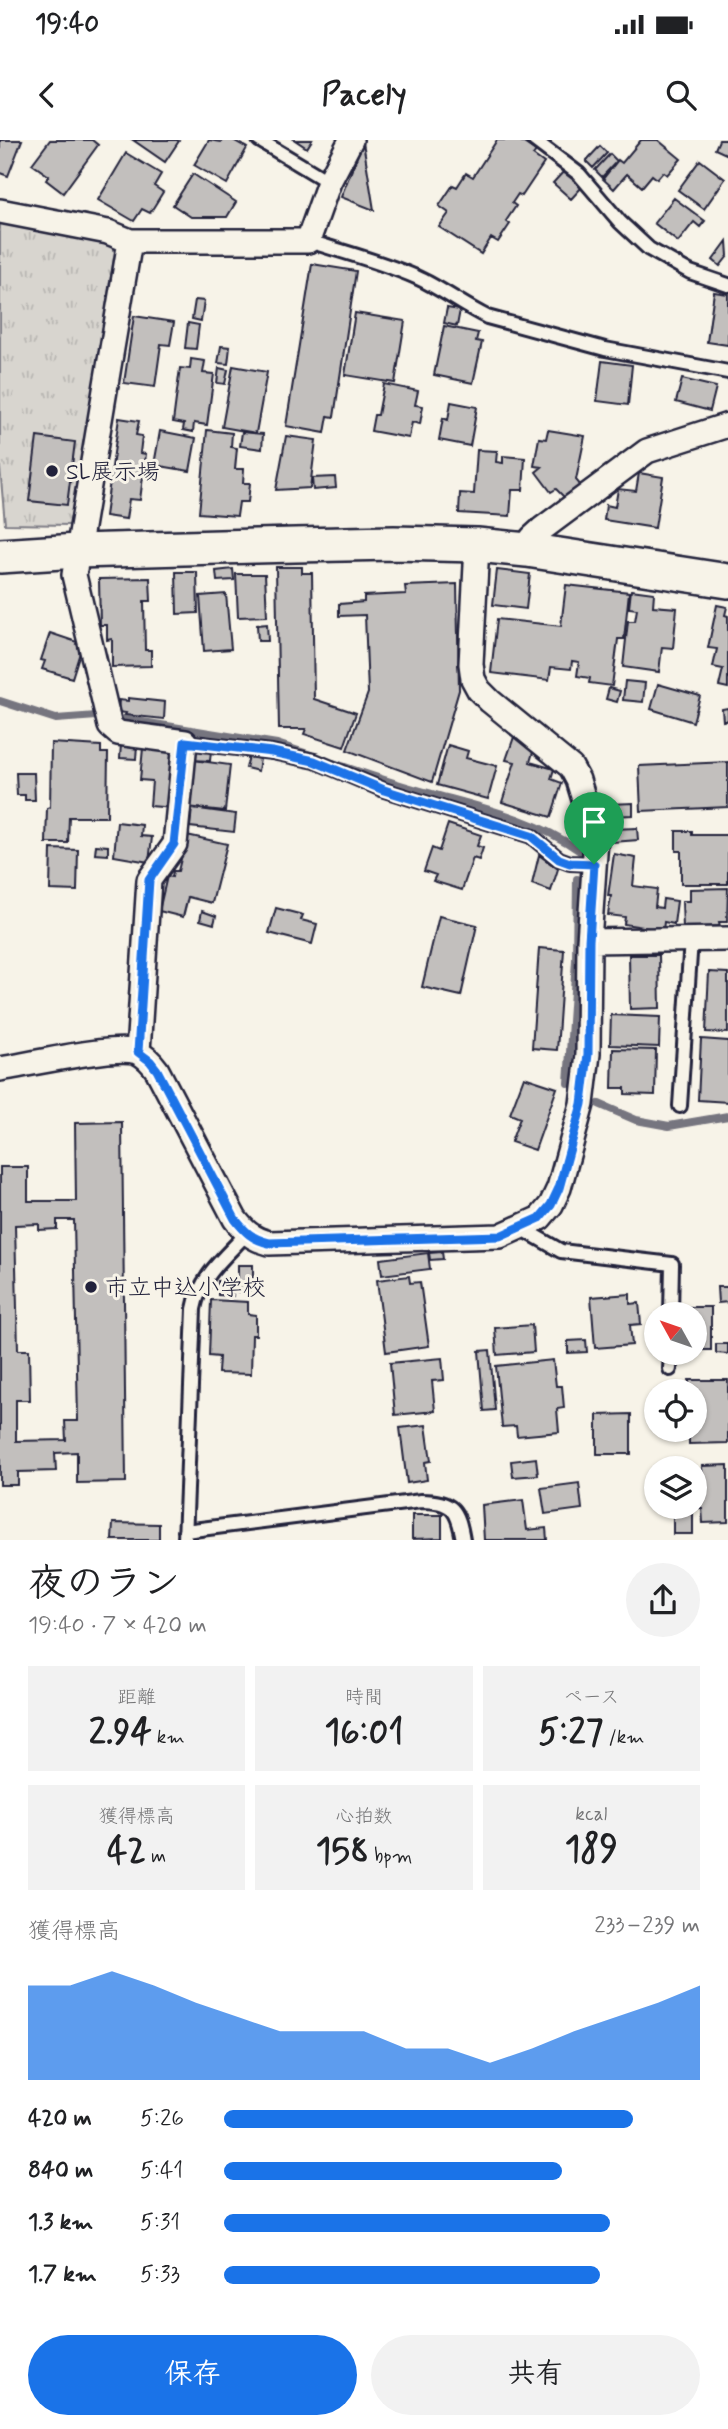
<!DOCTYPE html>
<html lang="ja">
<head>
<meta charset="utf-8">
<style>
	:root { --surface:#fff; --page:#f2f2f2; --text:#202124; --muted:#757577; --accent:#1a73e8 }
	body { margin:0; font-family:Mynerve,"Klee One",sans-serif; background:var(--page); color:var(--text); height:100vh; display:flex; flex-direction:column; font-size:26px; white-space:nowrap }
	* { box-sizing:border-box; margin:0 }
	p { font-size:23px; color:var(--muted) }
	.icon { flex:none; width:38px; height:38px; fill:none; stroke:currentColor; stroke-width:2; stroke-linecap:round; stroke-linejoin:round }
	.map { position:relative; height:1400px; overflow:hidden }
	.drawer { display:flex; flex-direction:column; background:var(--surface); flex:1 }
	.drawer>* { flex:none }
	.needle { width:46px; rotate:310deg }
	.tools { position:absolute; left:644px; top:1162px; display:grid; gap:14px }
	.tools a { display:grid; place-items:center; width:63px; height:63px; border-radius:50%; background:var(--surface); box-shadow:0 2px 5px #0004; font-size:35px }
	.pin { position:absolute; display:grid; place-items:center; width:60px; height:60px; color:#fff; margin:-72px -30px; border-radius:50% 50% 50% 0; rotate:-45deg; box-shadow:0 0 7px #0007 }
	.pin .icon { rotate:45deg }
	.round { display:grid; place-items:center; flex:none; width:74px; height:74px; border-radius:37px; background:var(--page) }
	.overview { display:flex; align-items:center; justify-content:space-between; height:119px; padding:0 28px }
	h1 { font-size:38px; font-weight:800; line-height:52px }
	.figures { display:grid; grid-template-columns:repeat(3,1fr); gap:10px; height:119px; padding:7px 28px }
	.figures div { display:grid; align-content:center; border-radius:0px; background:var(--page); text-align:center }
	.figures b { font-size:35px; font-weight:800 }
	.figures small { font-size:19px; font-weight:400 }
	.figures p { font-size:19px }
	.chart { height:196px; padding:14px 28px }
	.chart p { display:flex; justify-content:space-between }
	.chart svg { width:100%; height:126px; margin-top:7px; fill:var(--accent); opacity:.7 }
	.button { display:flex; gap:14px; margin-top:auto; padding:14px 28px }
	.button a { flex:1; height:80px; border-radius:42px; background:var(--accent); color:#fff; font-size:28px; font-weight:800; line-height:80px; text-align:center }
	.button a+a { background:var(--page); color:var(--text) }
	ul { padding:0 28px; list-style:none; font-size:23px }
	li { display:grid; grid-template-columns:112px 84px 1fr; align-items:center; height:52px }
	li i { height:18px; border-radius:9px; background:var(--accent) }
	.status { display:flex; justify-content:space-between; align-items:center; height:49px; padding:0 35px; background:var(--surface); direction:ltr }
	.status svg { height:19px; fill:currentColor }
	header { display:flex; justify-content:space-between; align-items:center; height:91px; padding:0 28px; background:var(--surface); font-size:32px; font-weight:800 }
	.map>svg:first-child { display:block }
</style>
</head>
<body>
<div class="status"><b>19:40</b><svg viewBox="0 0 49 12"><path d="M0 12V9h3v3zM5 12V6h3v6zM10 12V3h3v9zM15 12V0h3v12zM26 1h20v11H26zM47 4h2v5h-2z"/></svg></div>
<header><svg class="icon" aria-label="back" viewBox="0 0 24 24"><path d="M15 5l-7 7 7 7"/></svg>Pacely<svg class="icon" aria-label="search" viewBox="0 0 24 24"><circle cx="10" cy="10" r="6"/><path d="M15 15l6 6"/></svg></header>
<div class="map">
<svg width="728" height="1400" viewBox="0 0 728 1400">
	<defs>
		<pattern id="park-tufts" width="24" height="20" patternUnits="userSpaceOnUse" patternTransform="scale(1.75)"><rect width="24" height="20" fill="#d8d5cf"/><path d="M3 7l-1-3M5 7V3M7 7l1-3M15 17l-1-3M17 17v-4M19 17l1-3" fill="none" stroke="#b9b7b3"/></pattern>
	</defs>
	<rect width="100%" height="100%" fill="#f7f3e8"/>
	<filter id="ink" filterUnits="userSpaceOnUse"><feTurbulence type="fractalNoise" baseFrequency=".0143" numOctaves="2"/><feDisplacementMap in="SourceGraphic" scale="14" xChannelSelector="R" yChannelSelector="G"/><feConvolveMatrix kernelMatrix="1 2 1 2 8 2 1 2 1" color-interpolation-filters="sRGB"/></filter>
	<g filter="url(#ink)">
		<path fill="url(#park-tufts)" stroke="#7d7c85" stroke-width="2" d="M0,78l105,21 10,13 -44,273 -66,-1 -5,-56z"/>
		<g fill="none" stroke-linecap="round" stroke-linejoin="round">
			<path stroke="#76747f" stroke-width="8" d="M0,561l56,18 41,-3
				M124,579l153,25 34,11
				M333,623c30,10 61,21 92,29 53,15 109,26 155,59
				M568,943l8,-123 1,-81
				M599,964l37,16 33,6 59,-10"/>
		</g>
		<path fill="#c2bfbd" stroke="#22223b" stroke-width="2" fill-rule="evenodd" d="M0,0h22l-14,36 -8,-3z
			M50,0h42l6,5 -35,48 -17,-13 3,-4 -17,-12z
			M133,0h44l2,1 -14,21z
			M209,0l12,2 1,-2h11l14,8 -20,36 -33,-19z
			M295,0h17l-5,8z
			M497,0h22l17,11 -3,4 11,8 -22,33 -4,-2 -6,9 4,3 -10,15 4,3 -12,18 -7,-4 -10,16 -42,-27 10,-14 -10,-7 14,-21 4,2 9,-14 7,4z
			M641,0h17l23,19 -14,16 -4,-3 -6,7 -5,-4 -10,12 -15,-13 -13,15 -11,-10 15,-19 4,3z
			M719,0h9v15l-13,-6z
			M363,2l11,68 -33,-13z
			M600,6l7,7 -14,15 -7,-7z
			M126,13l35,21 -7,12 9,6 -13,21 -8,-4 -8,12 -36,-21z
			M610,14l7,7 -15,16 -7,-7z
			M700,20l25,19 -21,30 -26,-19z
			M564,31l18,16 -11,12 -18,-16z
			M193,34l43,28 -9,15h-36l-18,-12z
			M674,58l31,23 -5,6 -6,-5 -16,20 -24,-19z
			M727,101l1,15 -8,10 -7,-6z
			M312,124l44,7 -22,146 -6,-1 -3,17 -39,-7z
			M714,152l14,2v51l-21,-3z
			M195,160l9,1 -3,20 -9,-2z
			M447,168l13,2 -3,16 -13,-3z
			M355,173l50,8 -10,62 -50,-8z
			M134,176l40,6 -4,23 -9,-1 -6,43 -31,-4z
			M188,183l11,2 -3,24 -11,-1z
			M444,186l34,7 -2,8 6,1 -9,41 -39,-8z
			M221,206l9,1 -2,17 -10,-1z
			M191,219l14,2 -2,12 11,1 -7,51 -13,-2 -1,9 -10,-2 1,-6 -11,-2 7,-54 10,1z
			M602,221l30,4 -4,40 -31,-4z
			M233,226l34,6 -11,61 -34,-6z
			M219,228l9,2 -3,14 -8,-1z
			M682,239l34,8 -6,24 -34,-9z
			M384,244l34,7 -3,14 8,1 -3,18 -8,-2 -3,16 -38,-7 3,-16h4z
			M451,262l26,5 -7,39 -31,-6 4,-22 5,2z
			M119,278l20,3 -3,14 6,1 -2,17 6,1 -6,46 -11,-1 -3,20 -21,-3z
			M207,290l25,3 -1,14 6,1 -2,21h9l-1,14h7l-2,19h-9l-2,14 -38,-3z
			M548,290l37,6 -9,44 6,7 -16,12 -10,-10 -5,3 -15,-20 6,-5 -8,-1 5,-28 7,1z
			M160,291l36,7 -6,33 -36,-6z
			M242,292l21,2 -1,15 -22,-3z
			M286,296l30,4 -6,48 -34,2z
			M37,297l38,5 -8,63 -38,-4z
			M477,310l20,1 -1,11 7,1v-7l22,2 -2,32h-11l-2,26 -51,-3 1,-20 14,1z
			M639,333l24,4 -8,51 -51,-8 2,-15 9,2 3,-18 18,2z
			M335,337l1,11 -23,2 -1,-12z
			M276,427h26v6h10l2,126 42,14 -12,34 -40,-13 2,-5h-27z
			M233,429l1,11 -17,1 -1,-10z
			M497,430l33,4 -4,35 -33,-4z
			M176,432h21l1,41 -21,1z
			M236,434h29l2,42 -29,1z
			M150,438l1,23h-7l1,49h6v16l-39,1v-28l-5,1v-15h-7l-1,-46z
			M457,444l2,106 -27,92 -85,-32 21,-57 -3,-78 -26,1v-12l25,-2v-6l42,-2 -1,-8z
			M566,445l63,7 -5,47h-6l-6,47 -23,-3 1,-5 -13,-2 2,-14 -7,-1 -1,8 -20,-2 -2,13 -58,-7 6,-54 64,7z
			M631,450l23,3 -1,13 24,2 -4,40 -11,-1 -3,25 -36,-5 5,-46h7l2,-12 -8,-1z
			M226,454l5,55 -27,2 -4,-55z
			M717,465l10,2 -2,8 3,1v72l-9,-2 4,-17 -10,-2 4,-18 -9,-1z
			M267,484l1,17h-10l-1,-16z
			M50,493l27,9 -1,2 6,2 -10,32 -30,-9 3,-8 -4,-1z
			M625,541l20,2 -2,19 -20,-2z
			M658,544l42,12 -7,26 -42,-13z
			M609,548l11,3 -3,11 -11,-3z
			M128,558l37,4 -1,17 -39,-4 1,-2 -8,-1 1,-12 9,1z
			M728,568v12l-5,1 -1,-12z
			M514,597l12,4 8,8 -4,13 24,7 -3,10 11,4 -11,34 -49,-15 13,-40 -9,-2z
			M51,603l50,3v7h7l-1,64h-38l-1,26h-22l1,-35 3,-1z
			M121,604l16,1 -1,14 -16,-1z
			M448,605l20,6 -2,7 31,8 -9,33 -51,-14z
			M143,608l30,3 1,57 -24,-2 2,-25 -12,-1z
			M194,609l17,1 -1,11 -17,-1z
			M249,616l11,3 -2,12 -12,-3z
			M193,620l37,5 -5,46 -38,-4z
			M728,622v45l-87,4 -2,-45z
			M16,633h18l1,27h-10v-5h-8z
			M633,663v12l-22,1 -1,-12z
			M192,668l44,6 -2,18 -44,-5z
			M117,682l25,3 -1,11 11,1 -3,25 -35,-6z
			M448,684l33,11 -4,11 6,2 -4,12 -6,-2 -11,32 -29,-9 3,-6 -12,-4 8,-23 7,3z
			M637,688l1,12 -25,2 -1,-13z
			M676,691h16v4h36v49h-47v-33h-5z
			M187,695l40,9 -15,59 -24,-6 -5,20 -24,-6 8,-35 5,1 1,-6h5z
			M96,705l12,1v9l-13,-1z
			M51,709l27,1 -1,41 -27,-1z
			M614,714l22,4 -3,28 24,3 -2,18 7,1 1,-9 14,2 -3,23 -10,-2 -1,8 -39,-6 1,-7 -17,-2 3,-19h-3z
			M539,715l19,14 -7,22 -19,-7z
			M728,748l-1,34h-8l1,4 -37,2 -1,-27h8v-12z
			M276,768l27,7 -2,5 16,4 -5,20 -43,-11z
			M202,771l14,5 -2,8 -14,-4z
			M439,776l38,9 -16,71 -39,-9z
			M539,808l25,2 -7,100 -25,-2z
			M629,815h30l1,53 -30,1z
			M709,832l19,1v60l-22,-1z
			M611,875l49,2 -1,30 -49,-2z
			M701,899l27,2v61l-30,-2z
			M613,909l43,1 -1,45 -30,-1v-6h-13z
			M524,937l33,11 -22,62 -24,-8 9,-24 -10,-4z
			M122,982l4,360 -49,1v-31l-22,1 1,18 -38,1v13h-18v-318h28v34h48l-1,-78zM57,1080h17l4,201h-13l1,19 -50,1v-41h14l-1,-50h-11l-3,-125 24,-1v6l18,-1z
			M442,1112l1,7 -13,1 -1,-7z
			M428,1113l2,16 -48,6 -2,-16z
			M238,1125h15v27h-15z
			M409,1136l1,7 10,-1 9,64 -43,6 -9,-72z
			M218,1141l15,1v14l-15,-1z
			M717,1147h11v15l-10,1z
			M630,1154v10l9,-1 2,21 -11,1 2,20 -37,3 -4,-51z
			M211,1160l37,2v12l8,1v20h-4l-1,39 -33,-1 1,-16 -10,-1z
			M681,1167h30v43h-16v-36h-14z
			M532,1185l2,27 -37,3 -2,-27z
			M586,1200l1,12 -19,1v-12z
			M716,1204h12v10l-12,-1z
			M490,1210l5,60 -11,1 -5,-60z
			M442,1218l2,22 -12,1 3,30 -40,4 -5,-52z
			M553,1220l3,26h6l2,22 -7,1 2,23 -42,4 -1,-10 -14,1 -6,-61z
			M689,1240h39v63l-39,1v-14h6v-39h-6z
			M631,1274v40h-34v-39z
			M426,1285l5,36 -6,1 2,18 -20,3 -7,-55z
			M536,1318l2,17 -25,2 -2,-16z
			M728,1325v57l-25,1 -1,-15h-6l-1,-18h8l-1,-24z
			M579,1343l3,26 -37,5 -4,-26z
			M523,1360l4,30 19,-2 1,12h-63l-2,-35z
			M673,1371h20v23h-20z
			M412,1375h30v23l-30,1z
			M113,1383l46,1v16h-47z"/>
		<g fill="none" stroke-linecap="round" stroke-linejoin="round">
			<g stroke="#22223b" stroke-width="18">
				<path id="lane" d="M259,0l70,42
					M534,0l45,34 41,48 29,27 41,23 38,13
					M308,101c36,11 74,21 108,36 25,11 46,28 71,40l118,32 123,23
					M185,602l87,10 43,9 69,29 147,46 28,23 11,4 24,1
					M680,966l11,-167
					M521,1088l40,23 111,13 -1,50
					M670,1229l1,-16
					M185,1391l236,-30c32,0 37,9 42,39
					M185,1400l9,-231c6,-33 31,-52 53,-76"/>
			</g>
			<g stroke="#22223b" stroke-width="28">
				<path id="street" d="M0,71l108,21 22,9h178l21,-59 22,-42
					M130,101l-56,334 36,151 8,7 67,9 -10,102 -26,36 -11,172
					M527,410l5,-12 10,-9 105,-78 81,-26
					M589,801l139,-2
					M0,929c27,-4 115,-25 137,-17 9,4 15,11 20,18l78,149c10,13 18,20 34,24l231,-7 40,-18 11,-13 8,-17 23,-84 6,-50 1,-113 7,-102 -18,-59 -7,-13 -81,-66 -11,-11 -6,-11 -2,-15 6,-119"/>
			</g>
			<g stroke="#22223b" stroke-width="38">
				<path id="secondary" d="M0,416l77,-5 218,-6 99,-2 83,2 50,5 201,31"/>
			</g>
			<use href="#lane" stroke="#f7f3e8" stroke-width="12"/>
			<use href="#street" stroke="#f7f3e8" stroke-width="23"/>
			<use href="#secondary" stroke="#f7f3e8" stroke-width="33"/>
		</g>
	</g>
	<g fill="none" stroke-linecap="round" stroke-linejoin="round" filter="url(#ink)">
		<g stroke="#fff" stroke-width="14">
			<path id="route" d="M185,602l87,10 42,9 70,29 147,46 28,23 11,4 24,1 -5,77 -1,113 -6,50 -23,84 -8,17 -11,13 -40,18 -231,7c-17,-4 -24,-11 -34,-24l-78,-149 -7,-9 -12,-9 11,-172 25,-36z"/>
		</g>
		<use href="#route" stroke="#1a73e8" stroke-width="9"/>
	</g>
	<g fill="#22223b" stroke="#f7f3e8" stroke-width="2.5">
		<circle cx="52" cy="331" r="7"/>
		<circle cx="91" cy="1147" r="7"/>
	</g>
	<g text-anchor="middle" stroke-width="6" stroke-linejoin="round" paint-order="stroke">
		<g font-size="23" fill="#22223b" stroke="#f7f3e8" text-anchor="start">
			<text x="66" y="339">SL展示場</text>
			<text x="105" y="1155">市立中込小学校</text>
		</g>
	</g>
</svg>
<div class="tools">
<a><svg class="needle" viewBox="-14 -14 28 28"><path d="M0-13l5 13h-10z" fill="#e53935"/><path d="M0 13l5-13h-10z" fill="#757577"/></svg></a>
<a><svg class="icon" aria-label="locate" viewBox="0 0 24 24"><circle cx="12" cy="12" r="6"/><path d="M12 2v4M12 18v4M2 12h4M18 12h4"/></svg></a>
<a><svg class="icon" aria-label="layers" viewBox="0 0 24 24"><path d="M12 4l9 5-9 5-9-5zM3 14l9 5 9-5"/></svg></a>
</div>
<div class="pin" style="left:594px;top:724px;background:#1e9e55"><svg class="icon" aria-label="arrive" viewBox="0 0 24 24"><path d="M6 21V4h12l-3 4 3 4H6"/></svg></div>
</div>
<section class="drawer">
<div class="overview"><div><h1>夜のラン</h1><p>19:40 · 7 × 420 m</p></div><a class="round"><svg class="icon" aria-label="share" viewBox="0 0 24 24"><path d="M12 15V3M7 8l5-5 5 5M5 13v7h14v-7"/></svg></a></div>
<div class="figures">
<div><p>距離</p><b>2.94<small> km</small></b></div>
<div><p>時間</p><b>16:01</b></div>
<div><p>ペース</p><b>5:27<small> /km</small></b></div>
</div>
<div class="figures">
<div><p>獲得標高</p><b>42<small> m</small></b></div>
<div><p>心拍数</p><b>158<small> bpm</small></b></div>
<div><p>kcal</p><b>189</b></div>
</div>
<div class="chart"><p><span>獲得標高</span>233–239 m</p>
<svg viewBox="0 0 160 44" preserveAspectRatio="none"><path d="M0 44V11L10 11L20 6L30 11L40 17L50 22L60 27L70 27L80 27L90 33L100 33L110 38L120 33L130 27L140 22L150 17L160 11V44z"/></svg>
</div>
<ul>
<li><b>420 m</b>5:26<i style="width:86%"></i></li>
<li><b>840 m</b>5:41<i style="width:71%"></i></li>
<li><b>1.3 km</b>5:31<i style="width:81%"></i></li>
<li><b>1.7 km</b>5:33<i style="width:79%"></i></li>
</ul>
<div class="button"><a>保存</a><a>共有</a></div>
</section>
</body>
</html>
